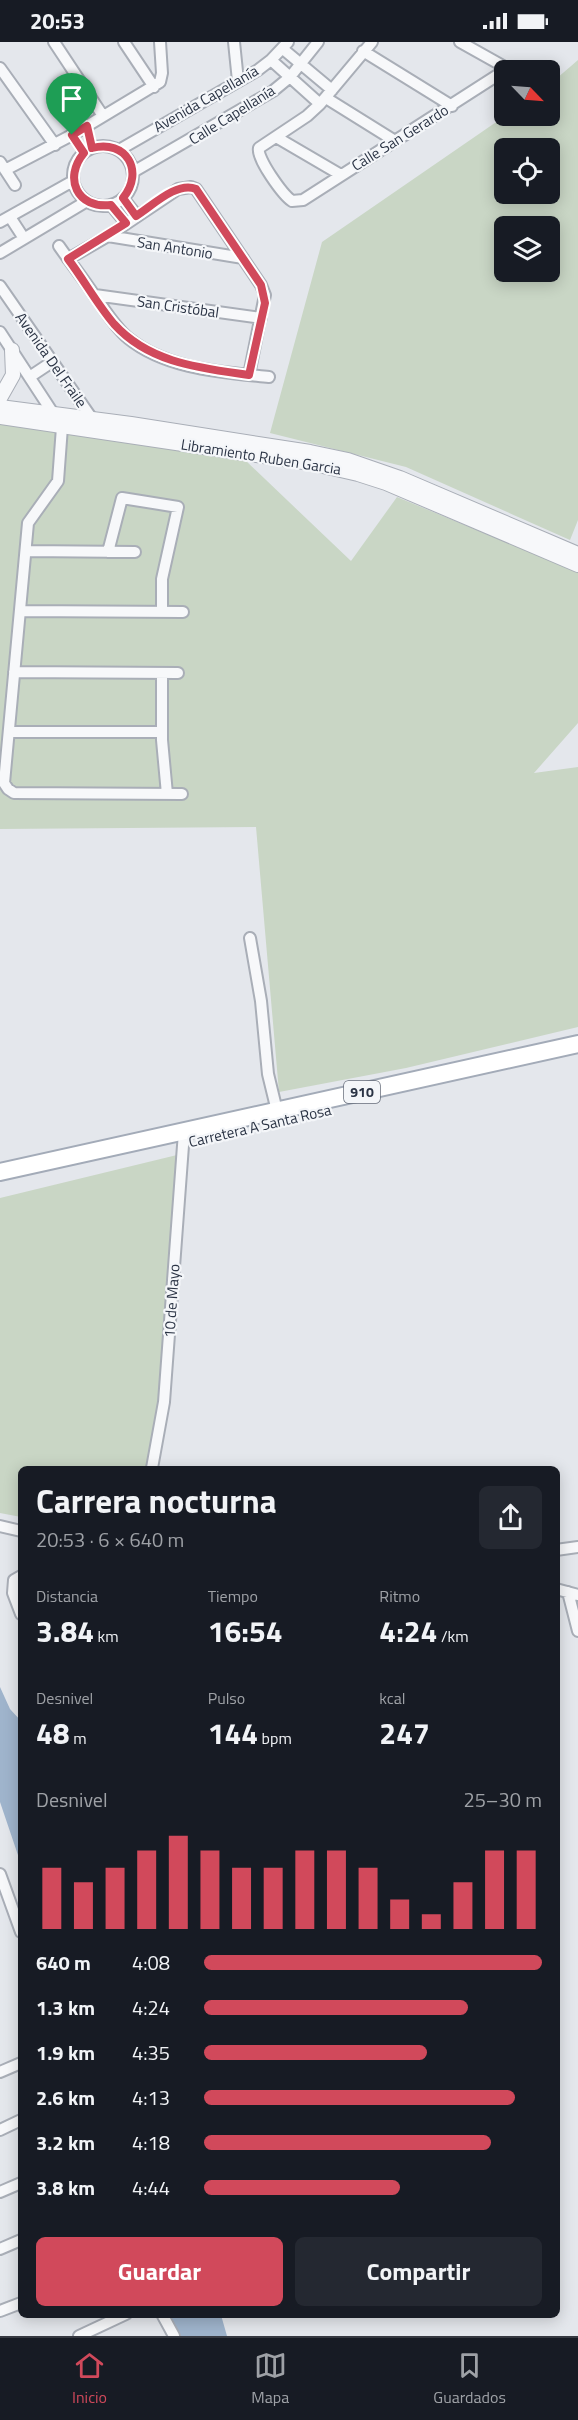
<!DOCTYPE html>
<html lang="es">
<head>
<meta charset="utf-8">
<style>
	:root { --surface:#171b24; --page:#242831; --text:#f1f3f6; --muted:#9ea1a6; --line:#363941; --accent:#d1495b }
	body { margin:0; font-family:"Titillium Web",sans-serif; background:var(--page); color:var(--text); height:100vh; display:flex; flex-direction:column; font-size:22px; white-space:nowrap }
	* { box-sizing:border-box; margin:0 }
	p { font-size:20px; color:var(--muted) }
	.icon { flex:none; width:33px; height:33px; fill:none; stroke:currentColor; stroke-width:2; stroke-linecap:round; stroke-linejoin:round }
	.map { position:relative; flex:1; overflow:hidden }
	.drawer { position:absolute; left:18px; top:1424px; width:542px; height:852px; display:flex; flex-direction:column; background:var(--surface); border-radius:9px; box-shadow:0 3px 15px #0003 }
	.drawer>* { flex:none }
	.needle { width:39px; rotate:115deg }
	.controls { position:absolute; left:494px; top:18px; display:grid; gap:12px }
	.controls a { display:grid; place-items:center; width:66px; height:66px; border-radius:9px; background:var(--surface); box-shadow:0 3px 15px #0003; font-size:30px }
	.pin { position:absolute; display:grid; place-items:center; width:51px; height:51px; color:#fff; margin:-62px -26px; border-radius:50% 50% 50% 0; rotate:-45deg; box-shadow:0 0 6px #0007 }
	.pin .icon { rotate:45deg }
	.round { display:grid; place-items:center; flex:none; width:63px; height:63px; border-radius:9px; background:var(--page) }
	.overview { display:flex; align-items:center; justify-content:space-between; height:102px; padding:0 18px }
	h1 { font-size:33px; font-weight:700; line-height:45px }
	.figures { display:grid; grid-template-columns:repeat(3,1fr); gap:9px; height:102px; padding:6px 18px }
	.figures div { display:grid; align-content:center }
	.figures b { font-size:30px; font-weight:700 }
	.figures small { font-size:16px; font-weight:400 }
	.figures p { font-size:16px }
	.chart { height:168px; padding:12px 18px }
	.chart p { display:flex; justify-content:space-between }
	.chart svg { width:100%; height:108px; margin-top:6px; stroke:var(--accent); stroke-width:6 }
	.primary-button { display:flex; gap:12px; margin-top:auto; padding:12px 18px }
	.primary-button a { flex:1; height:69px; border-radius:9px; background:var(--accent); color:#fff; font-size:24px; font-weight:700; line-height:69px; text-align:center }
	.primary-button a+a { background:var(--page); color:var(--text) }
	ul { padding:0 18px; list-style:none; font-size:20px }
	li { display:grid; grid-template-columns:96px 72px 1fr; align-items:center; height:45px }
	li i { height:15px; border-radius:8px; background:var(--accent) }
	.status { display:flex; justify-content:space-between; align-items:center; height:42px; padding:0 30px; background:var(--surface); direction:ltr }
	.status svg { height:16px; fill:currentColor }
	.tabs { display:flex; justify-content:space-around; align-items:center; height:84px; border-top:2px solid var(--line); background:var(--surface); font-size:16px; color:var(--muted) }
	.tabs a { display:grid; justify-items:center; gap:3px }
	.tabs .selected { color:var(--accent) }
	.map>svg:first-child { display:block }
</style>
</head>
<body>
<div class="status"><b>20:53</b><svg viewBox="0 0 49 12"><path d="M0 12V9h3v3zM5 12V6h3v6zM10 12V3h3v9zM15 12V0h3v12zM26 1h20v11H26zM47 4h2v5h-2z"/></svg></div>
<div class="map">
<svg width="578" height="2294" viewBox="0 0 578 2294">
	<rect width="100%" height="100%" fill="#e4e7ec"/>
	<path fill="#c9d6c5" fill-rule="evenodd" d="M578,18v460l-8,20 -164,-73 -136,-34 52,-191 183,-126h44v-31zM549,106v46h-45v-46zM504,184h45v46h-45z
		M0,381l246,38 105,100 46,-64 181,75v151l-44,50 44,-6v260l-172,41 -127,24 -23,-265 -256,2z
		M177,1113l-20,280 -10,33h-126v49l-21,-4v-315z"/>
	<path fill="#9fb4cc" d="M0,1645l10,22 11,12v143l-21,-62z
		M167,2273h54l6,21h-53z"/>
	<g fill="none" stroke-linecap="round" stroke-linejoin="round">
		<g stroke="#a9aeb7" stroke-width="14">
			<path id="minor" d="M54,0l49,74
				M124,0l30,45
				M234,0l4,39
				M372,0l-52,62 -13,12 -48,32c-3,10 24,47 33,53l11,-1 201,-129
				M460,0l50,28
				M283,7l49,41
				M363,9l89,55
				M271,18l49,44
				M0,26l55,77
				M326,56l69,43
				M276,95l65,38
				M73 134a30 30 0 1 1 60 0a30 30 0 1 1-60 0Z
				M119,108l139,-80 13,-10 17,-18
				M0,120l15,23
				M5,128l67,-35 88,-53 2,-9 -2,-31
				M133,130l140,-81 17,-14 28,-35
				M123,156l14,18
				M111,163l15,18
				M10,175l13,20
				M0,180l73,-41
				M108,194l135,22
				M59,204c11,16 24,32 35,49 11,15 20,31 34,43 38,31 93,34 141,39
				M0,211l87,-52
				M68,217l40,-23 70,-47 13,-2 5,2 65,96 4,10 -16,80
				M0,244l95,137
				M95,253l166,23
				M0,290l62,95 -4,54 -30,42 -24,260 4,6 6,4 168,1
				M31,334l21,-14
				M26,509l109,1
				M108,510l14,-54 56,9 -16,72v33
				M20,569l163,1
				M14,630l164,1
				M162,631v67l5,54
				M9,690h153
				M250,896l11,63 7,73 9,37
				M152,1426l12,-66 20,-270
				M0,1484l21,5
				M556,1508l22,-3
				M21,1534l-7,4 -1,13 8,21
				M556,1547l22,6
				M568,1550l10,39
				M0,1832l21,58
				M0,2030l21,-9
				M0,2088l21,-10
				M0,2150l21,-9
				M0,2207l21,-9
				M0,2269l21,-8
				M162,2272l12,22
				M79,2294l47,-22"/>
		</g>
		<g stroke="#a9aeb7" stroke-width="16">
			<path id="tertiary" d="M0,356l13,-23 -1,-25
				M0,365l131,17 179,28 38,8 52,18 178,76
				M0,375l310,46 48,11 28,9 192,82"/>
		</g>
		<g stroke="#a3abb8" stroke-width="20">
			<path id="primary" d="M0,1130l578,-128"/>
		</g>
		<use href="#minor" stroke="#f7f8fa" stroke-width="10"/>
		<use href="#tertiary" stroke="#f7f8fa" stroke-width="14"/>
		<use href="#primary" stroke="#fff" stroke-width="16"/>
	</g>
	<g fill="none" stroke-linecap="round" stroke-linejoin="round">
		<g stroke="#fff" stroke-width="12">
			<path id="route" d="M87,84l5,22c34,-9 53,23 31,50l13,18c16,-10 41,-35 60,-27l65,96 4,18 -16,72c-49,-7 -100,-12 -135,-51 -17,-20 -30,-44 -46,-65l58,-36 -15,-18c-34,4 -48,-27 -27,-52l-12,-18z"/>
		</g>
		<use href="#route" stroke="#d1495b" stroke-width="8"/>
	</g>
	<g text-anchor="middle" stroke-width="4.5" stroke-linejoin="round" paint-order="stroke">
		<rect fill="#f4f6f9" stroke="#676e7b" stroke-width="1.5" x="344" y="1039" width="36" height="22" rx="4.5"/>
		<g font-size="14" font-weight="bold" fill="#2b3445">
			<text x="362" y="1055">910</text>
		</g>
		<g font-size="15" fill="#2b3445" stroke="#f4f6f9">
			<text transform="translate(206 57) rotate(-30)" y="5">Avenida Capellanía</text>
			<text transform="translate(232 73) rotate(-32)" y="5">Calle Capellanía</text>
			<text transform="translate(400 96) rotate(-32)" y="5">Calle San Gerardo</text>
			<text transform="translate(175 206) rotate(9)" y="5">San Antonio</text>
			<text transform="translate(178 265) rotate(8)" y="5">San Cristóbal</text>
			<text transform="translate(51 318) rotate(55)" y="5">Avenida Del Fraile</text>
			<text transform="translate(261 415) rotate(9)" y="5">Libramiento Ruben Garcia</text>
			<text transform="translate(260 1084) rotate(-13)" y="5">Carretera A Santa Rosa</text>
			<text transform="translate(172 1259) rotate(-86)" y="5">10 de Mayo</text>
		</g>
	</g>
</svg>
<div class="controls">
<a><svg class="needle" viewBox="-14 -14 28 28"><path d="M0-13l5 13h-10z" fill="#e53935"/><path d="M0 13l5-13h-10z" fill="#9ea1a6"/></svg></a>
<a><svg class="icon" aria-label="locate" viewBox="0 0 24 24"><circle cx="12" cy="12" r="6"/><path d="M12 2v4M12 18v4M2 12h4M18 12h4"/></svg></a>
<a><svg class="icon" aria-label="layers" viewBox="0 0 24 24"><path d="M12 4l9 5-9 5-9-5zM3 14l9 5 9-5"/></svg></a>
</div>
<div class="pin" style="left:72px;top:93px;background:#1e9e55"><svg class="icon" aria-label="arrive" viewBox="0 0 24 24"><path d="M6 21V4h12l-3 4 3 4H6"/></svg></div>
<section class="drawer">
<div class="overview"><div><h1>Carrera nocturna</h1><p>20:53 · 6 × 640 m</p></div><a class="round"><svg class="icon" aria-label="share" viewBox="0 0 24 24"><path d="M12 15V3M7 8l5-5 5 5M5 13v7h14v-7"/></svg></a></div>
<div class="figures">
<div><p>Distancia</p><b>3.84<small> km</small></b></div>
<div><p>Tiempo</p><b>16:54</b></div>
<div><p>Ritmo</p><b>4:24<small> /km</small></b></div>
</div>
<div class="figures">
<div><p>Desnivel</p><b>48<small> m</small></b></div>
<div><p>Pulso</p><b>144<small> bpm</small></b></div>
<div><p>kcal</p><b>247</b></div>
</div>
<div class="chart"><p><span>Desnivel</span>25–30 m</p>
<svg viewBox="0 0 160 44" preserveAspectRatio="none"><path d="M5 44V19M15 44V25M25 44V19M35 44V12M45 44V6M55 44V12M65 44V19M75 44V19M85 44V12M95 44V12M105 44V19M115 44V32M125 44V38M135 44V25M145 44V12M155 44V12"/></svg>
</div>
<ul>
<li><b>640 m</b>4:08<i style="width:100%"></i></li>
<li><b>1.3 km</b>4:24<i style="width:78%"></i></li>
<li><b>1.9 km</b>4:35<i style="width:66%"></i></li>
<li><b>2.6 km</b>4:13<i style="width:92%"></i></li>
<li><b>3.2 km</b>4:18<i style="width:85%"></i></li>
<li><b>3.8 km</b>4:44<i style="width:58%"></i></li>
</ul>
<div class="primary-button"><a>Guardar</a><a>Compartir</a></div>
</section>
</div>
<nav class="tabs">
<a class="selected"><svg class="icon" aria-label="home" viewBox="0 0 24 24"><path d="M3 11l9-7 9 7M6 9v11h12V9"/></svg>Inicio</a>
<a><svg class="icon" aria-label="map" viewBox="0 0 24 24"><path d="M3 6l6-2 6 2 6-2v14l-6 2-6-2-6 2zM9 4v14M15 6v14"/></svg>Mapa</a>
<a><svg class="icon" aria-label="saved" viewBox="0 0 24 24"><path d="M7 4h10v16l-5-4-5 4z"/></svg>Guardados</a>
</nav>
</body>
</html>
